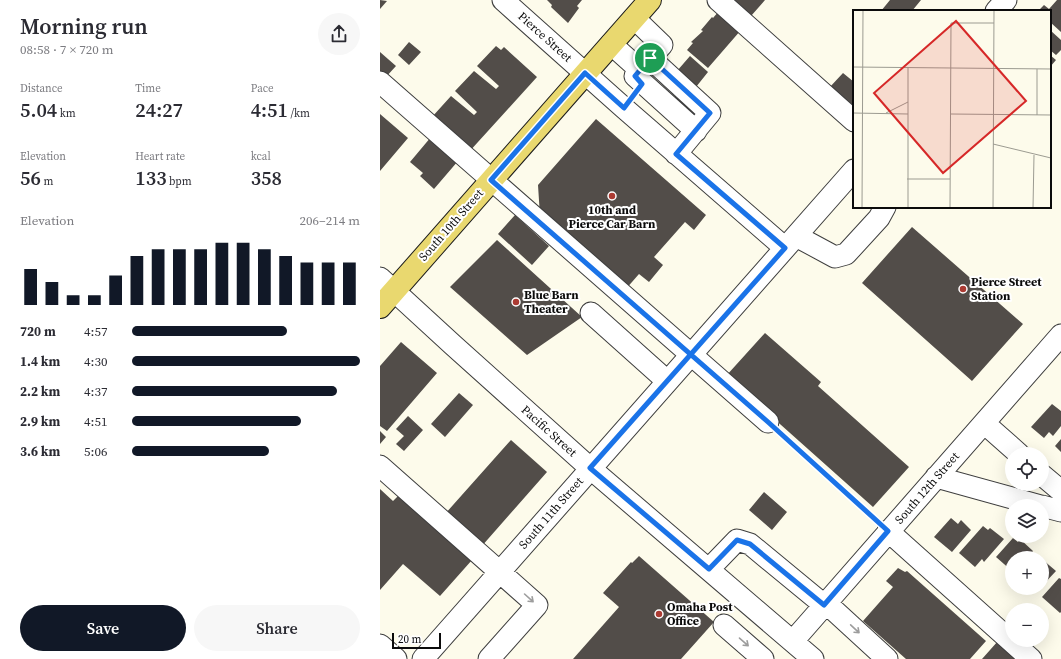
<!DOCTYPE html>
<html lang="en">
<head>
<meta charset="utf-8">
<style>
	:root { --surface:#fff; --page:#f7f7f7; --text:#2b2b33; --muted:#7c7c81; --accent:#111827 }
	body { margin:0; font-family:"Source Serif 4",serif; background:var(--page); color:var(--text); height:100vh; display:flex; flex-direction:column; font-size:15px; white-space:nowrap }
	* { box-sizing:border-box; margin:0 }
	p { font-size:13px; color:var(--muted) }
	.icon { flex:none; width:22px; height:22px; fill:none; stroke:currentColor; stroke-width:2; stroke-linecap:round; stroke-linejoin:round }
	.map { position:relative; flex:1; overflow:hidden }
	.side { display:flex; flex-direction:column; background:var(--surface); width:380px }
	.side>* { flex:none }
	.tools { position:absolute; left:625px; top:447px; display:grid; gap:8px }
	.tools a { display:grid; place-items:center; width:44px; height:44px; border-radius:50%; background:var(--surface); box-shadow:0 4px 16px #0002; font-size:20px }
	.scale { position:absolute; left:12px; bottom:10px; width:49px; box-sizing:border-box; padding-left:4px; border:2px solid #0b0b0b; border-top:0; font-size:11px; line-height:14px; white-space:nowrap; color:#0b0b0b; -webkit-text-stroke:3px #fff; paint-order:stroke }
	.pin { position:absolute; display:grid; place-items:center; width:34px; height:34px; color:#fff; margin:-17px; border:2px solid #fff; border-radius:50%; box-shadow:0 1px 4px #0007 }
	.round { display:grid; place-items:center; flex:none; width:42px; height:42px; border-radius:21px; background:var(--page) }
	.overview { display:flex; align-items:center; justify-content:space-between; height:68px; padding:0 20px }
	h1 { font-size:22px; font-weight:600; line-height:30px }
	.figures { display:grid; grid-template-columns:repeat(3,1fr); gap:6px; height:68px; padding:4px 20px }
	.figures div { display:grid; align-content:center }
	.figures b { font-size:20px; font-weight:600 }
	.figures small { font-size:11px; font-weight:400 }
	.figures p { font-size:11px }
	.chart { height:112px; padding:8px 20px }
	.chart p { display:flex; justify-content:space-between }
	.chart svg { width:100%; height:72px; margin-top:4px; stroke:var(--accent); stroke-width:6 }
	.primary-button { display:flex; gap:8px; margin-top:auto; padding:8px 20px }
	.primary-button a { flex:1; height:46px; border-radius:24px; background:var(--accent); color:#fff; font-size:16px; font-weight:600; line-height:46px; text-align:center }
	.primary-button a+a { background:var(--page); color:var(--text) }
	ul { padding:0 20px; list-style:none; font-size:13px }
	li { display:grid; grid-template-columns:64px 48px 1fr; align-items:center; height:30px }
	li i { height:10px; border-radius:5px; background:var(--accent) }
	main { display:flex; flex:1; min-height:0 }
	.map>svg:first-child { display:block }
</style>
</head>
<body>
<main>
<section class="side">
<div class="overview"><div><h1>Morning run</h1><p>08:58 · 7 × 720 m</p></div><a class="round"><svg class="icon" aria-label="share" viewBox="0 0 24 24"><path d="M12 15V3M7 8l5-5 5 5M5 13v7h14v-7"/></svg></a></div>
<div class="figures">
<div><p>Distance</p><b>5.04<small> km</small></b></div>
<div><p>Time</p><b>24:27</b></div>
<div><p>Pace</p><b>4:51<small> /km</small></b></div>
</div>
<div class="figures">
<div><p>Elevation</p><b>56<small> m</small></b></div>
<div><p>Heart rate</p><b>133<small> bpm</small></b></div>
<div><p>kcal</p><b>358</b></div>
</div>
<div class="chart"><p><span>Elevation</span>206–214 m</p>
<svg viewBox="0 0 160 44" preserveAspectRatio="none"><path d="M5 44V22M15 44V30M25 44V38M35 44V38M45 44V26M55 44V14M65 44V10M75 44V10M85 44V10M95 44V6M105 44V6M115 44V10M125 44V14M135 44V18M145 44V18M155 44V18"/></svg>
</div>
<ul>
<li><b>720 m</b>4:57<i style="width:68%"></i></li>
<li><b>1.4 km</b>4:30<i style="width:100%"></i></li>
<li><b>2.2 km</b>4:37<i style="width:90%"></i></li>
<li><b>2.9 km</b>4:51<i style="width:74%"></i></li>
<li><b>3.6 km</b>5:06<i style="width:60%"></i></li>
</ul>
<div class="primary-button"><a>Save</a><a>Share</a></div>
</section>
<div class="map">
<svg width="681" height="659" viewBox="0 0 681 659">
	<rect width="100%" height="100%" fill="#fdfbeb"/>
	<path fill="#524d49" d="M0,0l7,1 -7,8z
		M167,0h35l-5,6 2,2 -11,15 -17,-16 1,-2z
		M353,0h32l-14,16z
		M510,0h31l-9,11h-31z
		M677,0h4v32l-11,-10v-11h-12l6,-6 5,4z
		M339,11l22,19 -33,38 -21,-18 6,-7 -2,-1 12,-11 -2,-1 11,-13 1,1z
		M670,30l11,10v10l-5,5 -6,-5z
		M29,42l12,10 -12,13 -11,-10z
		M116,46l5,4 3,-3 33,30 -69,76 -36,-36 19,-21 23,19 3,-3 -22,-21 19,-20 22,18 3,-3 -22,-20z
		M0,52l16,14 -11,12 -5,-4z
		M670,55l6,5 -6,7z
		M310,56l18,16 -12,15 -19,-16z
		M463,73l11,9v28l-25,-22z
		M0,114l28,24 -28,33z
		M216,119l110,96 -12,15 -9,-8 -31,35 9,8 -14,17 -10,-8 -14,16 -85,-74 -2,-31z
		M51,137l27,24 -24,28 -14,-13 3,-3 -13,-11z
		M135,215l34,31 -17,19 -34,-31z
		M532,227l111,97 -51,57 -110,-98z
		M117,240l85,77 -55,38 -77,-68z
		M385,333l56,49 -3,4 91,81 -36,40 -147,-131z
		M21,342l36,31 -50,58 -7,-5v-60z
		M79,393l14,12 -28,32 -14,-13z
		M672,404l9,7v15l-8,10 -4,-4 -5,6 -13,-11z
		M28,416l15,14 -19,21 -8,-7 8,-8 -8,-7z
		M0,431l6,6 -6,7z
		M681,439v13l-6,-6z
		M131,440l36,32 -66,75 -36,-33z
		M0,489l13,12 6,-6 73,65 -32,36 -37,-32 -23,26z
		M384,492l23,20 -15,18 -23,-20z
		M571,518l7,6 3,-4 10,10 -19,22 -18,-15z
		M603,526l5,4 2,-2 14,11 -20,23 -2,-3 -7,8 -16,-14z
		M633,538l5,4 2,-3 13,12 -6,7h-15v13l-16,-14z
		M259,556l75,66 -33,37h-108l46,-52 -16,-14 28,-31 1,1z
		M663,560l13,11 -14,15v-25z
		M518,568l7,4 2,-1 79,70 -16,18h-64l-43,-38 30,-34 -7,-6z
		M679,578l2,1v33l-1,1 -18,-16z
		M618,641l20,18h-36z"/>
	<g fill="none" stroke-linecap="round" stroke-linejoin="round">
		<g stroke="#3e3e3e" stroke-width="23">
			<path id="minor" d="M123,0l121,108 161,140
				M338,0l136,121
				M616,11l10,-11
				M254,18l28,27 -12,13
				M231,44l29,26
				M0,82l388,340
				M296,154l34,-41 -60,-55 -15,18 61,55
				M416,236l39,21 11,-3 33,-36 6,-11
				M0,278l73,67 137,123 223,191
				M211,313l76,68
				M604,423l35,31
				M0,466l157,139 -48,54
				M662,475l19,16
				M556,477l105,29
				M662,506l19,5
				M508,531l143,128
				M329,569l28,-29 13,4 74,61
				M446,603l61,56
				M344,625l39,34
				M413,641l268,-306
				M0,645l16,14
				M43,659l431,-489"/>
		</g>
		<g stroke="#1c1c1c" stroke-width="24">
			<path id="major" d="M0,307l270,-307"/>
		</g>
		<path stroke="#2d2d2d" stroke-width="2.5" stroke-dasharray="4 2" stroke-linecap="butt" d="M401,434l94,85"/>
		<use href="#minor" stroke="#fff" stroke-width="21"/>
		<use href="#major" stroke="#e9d86f" stroke-width="22"/>
	</g>
	<defs><path id="oneway-shaft" d="M-6 0H5M1.5-3L5.5 0L1.5 3" fill="none" stroke-width="1.6" stroke-linecap="round" stroke-linejoin="round"/></defs>
	<g stroke="#9d9d9d">
		<use href="#oneway-shaft" transform="translate(149 598) rotate(42)"/>
		<use href="#oneway-shaft" transform="translate(475 629) rotate(43)"/>
		<use href="#oneway-shaft" transform="translate(364 642) rotate(41)"/>
	</g>
	<g fill="none" stroke-linecap="round" stroke-linejoin="round">
		<g stroke="#fff" stroke-width="8">
			<path id="route" d="M270,58l60,55 -34,41 109,94 -195,220 119,101 28,-29 13,4 74,61 64,-74 -120,-109 -277,-242 94,-107 39,35 18,-24 -7,-8 15,-18"/>
		</g>
		<use href="#route" stroke="#1a73e8" stroke-width="5"/>
	</g>
	<g fill="#ab3b33" stroke="#fff" stroke-width="1.5">
		<circle cx="232" cy="196" r="4"/>
		<circle cx="583" cy="289" r="4"/>
		<circle cx="136" cy="302" r="4"/>
		<circle cx="279" cy="614" r="4"/>
	</g>
	<g text-anchor="middle" stroke-width="4" stroke-linejoin="round" paint-order="stroke">
		<g font-size="12" fill="#0b0b0b" stroke="#fff">
			<text transform="translate(165 37) rotate(42)" y="4">Pierce Street</text>
			<text transform="translate(71 225) rotate(-49)" y="4">South 10th Street</text>
			<text transform="translate(169 431) rotate(42)" y="4">Pacific Street</text>
			<text transform="translate(547 488) rotate(-49)" y="4">South 12th Street</text>
			<text transform="translate(171 513) rotate(-49)" y="4">South 11th Street</text>
		</g>
		<g font-size="12" font-weight="bold" fill="#0b0b0b" stroke="#fff" text-anchor="start">
			<text x="232" y="214" text-anchor="middle">10th and<tspan x="232" dy="14">Pierce Car Barn</tspan></text>
			<text x="591" y="286">Pierce Street<tspan x="591" dy="14">Station</tspan></text>
			<text x="144" y="299">Blue Barn<tspan x="144" dy="14">Theater</tspan></text>
			<text x="287" y="611">Omaha Post<tspan x="287" dy="14">Office</tspan></text>
		</g>
	</g>
	<g transform="translate(473 10)">
		<rect width="198" height="198" fill="#fdfbeb"/>
		<path fill="none" stroke="#9c9b91" stroke-width="1" d="M0,57l198,2M0,103l55,1M33,103l22,-11M98,104l100,1M184,105v-46M140,134l58,14M54,169h43M9,198l1,-198M55,198v-141M97,198l1,-185h43M140,198l1,-198M180,198l1,-53"/>
		<path fill="#d62828" fill-opacity="0.15" stroke="#d62828" stroke-width="2" d="M103,11l70,80 -83,72 -69,-80z"/>
		<rect width="198" height="198" fill="none" stroke="#0b0b0b" stroke-width="2"/>
	</g>
</svg>
<div class="tools">
<a><svg class="icon" aria-label="locate" viewBox="0 0 24 24"><circle cx="12" cy="12" r="6"/><path d="M12 2v4M12 18v4M2 12h4M18 12h4"/></svg></a>
<a><svg class="icon" aria-label="layers" viewBox="0 0 24 24"><path d="M12 4l9 5-9 5-9-5zM3 14l9 5 9-5"/></svg></a>
<a>+</a>
<a>−</a>
</div>
<div class="scale">20 m</div>
<div class="pin" style="left:270px;top:58px;background:#1e9e55"><svg class="icon" aria-label="arrive" viewBox="0 0 24 24"><path d="M6 21V4h12l-3 4 3 4H6"/></svg></div>
</div>
</main>
</body>
</html>
